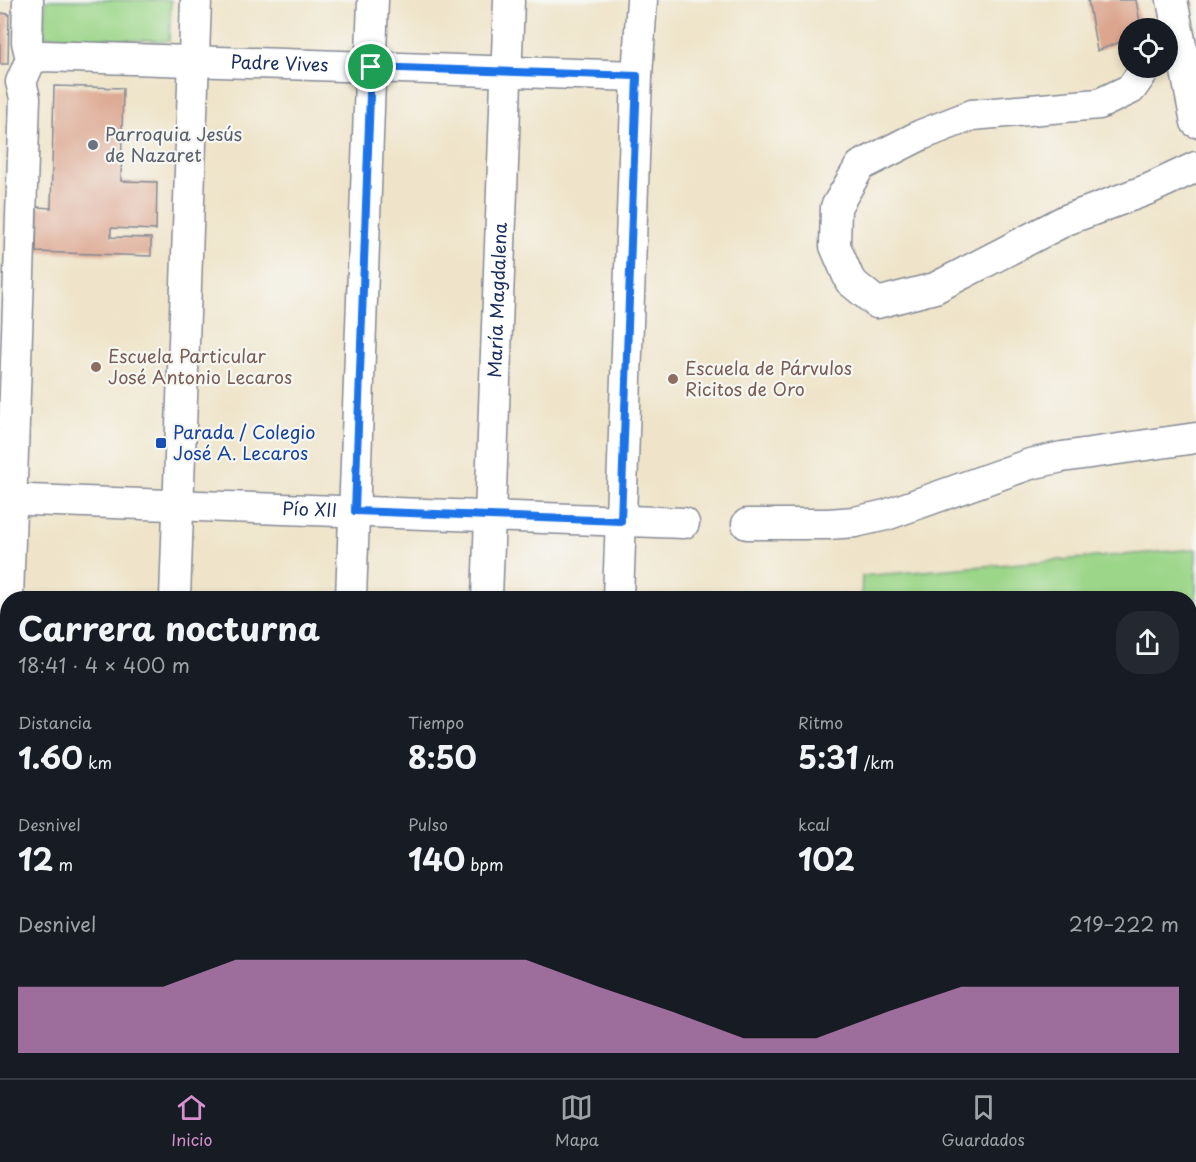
<!DOCTYPE html>
<html lang="es">
<head>
<meta charset="utf-8">
<style>
	:root { --surface:#171b24; --page:#242831; --text:#f1f3f6; --muted:#9ea1a6; --line:#363941; --accent:#d690ce }
	body { margin:0; font-family:"Playpen Sans",sans-serif; background:var(--page); color:var(--text); height:100vh; display:flex; flex-direction:column; font-size:22px; white-space:nowrap }
	* { box-sizing:border-box; margin:0 }
	p { font-size:20px; color:var(--muted) }
	.icon { flex:none; width:33px; height:33px; fill:none; stroke:currentColor; stroke-width:2; stroke-linecap:round; stroke-linejoin:round }
	.map { position:relative; flex:1; overflow:hidden }
	.side { position:absolute; left:0px; top:591px; width:1197px; height:488px; display:flex; flex-direction:column; background:var(--surface); border-radius:24px 24px 0 0; box-shadow:0 3px 9px #0003 }
	.side>* { flex:none }
	.fabs { position:absolute; left:1118px; top:18px; display:grid; gap:12px }
	.fabs a { display:grid; place-items:center; width:60px; height:60px; border-radius:50%; background:var(--surface); box-shadow:0 3px 9px #0003; font-size:30px }
	.pin { position:absolute; display:grid; place-items:center; width:51px; height:51px; color:#fff; margin:-26px; border:3px solid #fff; border-radius:50%; box-shadow:0 2px 6px #0007 }
	.round { display:grid; place-items:center; flex:none; width:63px; height:63px; border-radius:24px; background:var(--page) }
	.overview { display:flex; align-items:center; justify-content:space-between; height:102px; padding:0 18px }
	h1 { font-size:33px; font-weight:700; line-height:45px }
	.stats { display:grid; grid-template-columns:repeat(3,1fr); gap:9px; height:102px; padding:6px 18px }
	.stats div { display:grid; align-content:center }
	.stats b { font-size:30px; font-weight:700 }
	.stats small { font-size:16px; font-weight:400 }
	.stats p { font-size:16px }
	.chart { height:168px; padding:12px 18px }
	.chart p { display:flex; justify-content:space-between }
	.chart svg { width:100%; height:108px; margin-top:6px; fill:var(--accent); opacity:.7 }
	.menu { display:flex; justify-content:space-around; align-items:center; height:84px; border-top:2px solid var(--line); background:var(--surface); font-size:16px; color:var(--muted) }
	.menu a { display:grid; justify-items:center; gap:3px }
	.menu .current { color:var(--accent) }
	.map>svg:first-child { display:block }
</style>
</head>
<body>
<div class="map">
<svg width="1196" height="1078" viewBox="0 0 1196 1078">
	<rect width="100%" height="100%" fill="#f6f6f2"/>
	<filter id="ink" filterUnits="userSpaceOnUse"><feTurbulence type="fractalNoise" baseFrequency=".0167" numOctaves="2"/><feDisplacementMap in="SourceGraphic" scale="12" xChannelSelector="R" yChannelSelector="G"/><feConvolveMatrix kernelMatrix="1 2 1 2 8 2 1 2 1" color-interpolation-filters="sRGB"/></filter>
	<filter id="wash" filterUnits="userSpaceOnUse"><feTurbulence type="fractalNoise" baseFrequency=".008" numOctaves="4" result="noise"/><feDisplacementMap in="SourceGraphic" scale="24" xChannelSelector="R" yChannelSelector="G"/><feGaussianBlur stdDeviation="1.35" result="paint"/><feColorMatrix in="noise" values="0 0 0 0 0 0 0 0 0 0 0 0 0 0 0 0 0 1.4 0 .05"/><feComposite in="paint" operator="in"/></filter>
	<g filter="url(#wash)">
		<rect width="100%" height="100%" fill="#efe4c9"/>
		<path fill="#9cd689" stroke="#5c8274" stroke-width="1.5" d="M46,0h125l-2,41 -125,-5z
			M1196,549v529h-345v-7h339v-473h-329l1,-22z"/>
		<g id="blocks">
			<path fill="#dca58e" d="M1088,0h48l5,28h-13v11l-31,12z
				M0,13l9,1 -1,50h-8z
				M54,86l69,2 -2,93 36,1 -1,48 -45,-2v9l40,1v18l-115,-4 1,-45 14,1z"/>
		</g>
	</g>
	<g filter="url(#ink)">
		<use href="#blocks" fill-opacity="0" stroke="#858a94" stroke-width="1.5"/>
		<g fill="none" stroke-linecap="round" stroke-linejoin="round">
			<g stroke="#858a94" stroke-width="33">
				<g id="minor">
					<path d="M1172,0l24,122"/>
					<path id="s1" d="M31,59l13,-3 593,20"/>
					<path d="M1146,68l-15,21 -32,15 -127,11 -51,20 -61,31 -24,41 -1,39 15,35 27,22 58,-15 131,-68 83,-31 47,-22"/>
					<path id="s2" d="M0,499l684,24"/>
					<path d="M747,524h81l27,-2 31,-7 144,-51 32,-7 134,-19"/>
					<path d="M8,598l17,-500 -4,-16 10,-23 -4,-17 1,-42"/>
					<path d="M175,598l21,-598"/>
					<path d="M351,598l22,-598"/>
					<path id="s3" d="M487,598l22,-598"/>
					<path d="M618,598l19,-522 5,-76"/>
					<path d="M0,841l8,-219"/>
					<path d="M0,965h8"/>
					<path d="M158,1078l1,-7"/>
					<path d="M332,1078l1,-7"/>
					<path d="M470,1078v-7"/>
					<path d="M602,1078v-7"/>
				</g>
			</g>
			<path stroke="#858a94" stroke-width="4" stroke-dasharray="1.5 4.5" stroke-linecap="butt" d="M1190,720l6,-3
				M1190,778l6,-2
				M1190,936l6,-2
				M952,1071v7"/>
			<use href="#minor" stroke="#fff" stroke-width="30"/>
		</g>
	</g>
	<g fill="none" stroke-linecap="round" stroke-linejoin="round" filter="url(#ink)">
		<g stroke="#fff" stroke-width="12">
			<path id="route" d="M371,67l266,9 -16,445 -266,-10z"/>
		</g>
		<use href="#route" stroke="#1a73e8" stroke-width="8"/>
	</g>
	<circle fill="#6b7280" stroke="#f6f6f2" stroke-width="2" cx="93" cy="145" r="6"/>
	<g fill="#8d6e63" stroke="#f6f6f2" stroke-width="2">
		<circle cx="96" cy="367" r="6"/>
		<circle cx="673" cy="379" r="6"/>
	</g>
	<rect fill="#1a4fb4" stroke="#f6f6f2" stroke-width="2" x="155" y="437" width="12" height="12" rx="3"/>
	<g text-anchor="middle" stroke-width="4.5" stroke-linejoin="round" paint-order="stroke">
		<g font-size="18" fill="#1b2f5e" stroke="#f6f6f2">
			<text dy="6" stroke="none"><textPath href="#s1" startOffset="249">Padre Vives</textPath></text>
			<text dy="6" stroke="none"><textPath href="#s3" startOffset="298">María Magdalena</textPath></text>
			<text dy="6" stroke="none"><textPath href="#s2" startOffset="310">Pío XII</textPath></text>
		</g>
		<g font-size="18" fill="#5b616d" stroke="#f6f6f2" text-anchor="start">
			<text x="105" y="141">Parroquia Jesús<tspan x="105" dy="21">de Nazaret</tspan></text>
		</g>
		<g font-size="18" fill="#785e54" stroke="#f6f6f2" text-anchor="start">
			<text x="108" y="363">Escuela Particular<tspan x="108" dy="21">José Antonio Lecaros</tspan></text>
			<text x="685" y="375">Escuela de Párvulos<tspan x="685" dy="21">Ricitos de Oro</tspan></text>
		</g>
		<g font-size="18" fill="#164399" stroke="#f6f6f2" text-anchor="start">
			<text x="173" y="439">Parada / Colegio<tspan x="173" dy="21">José A. Lecaros</tspan></text>
		</g>
	</g>
</svg>
<div class="fabs">
<a><svg class="icon" aria-label="locate" viewBox="0 0 24 24"><circle cx="12" cy="12" r="6"/><path d="M12 2v4M12 18v4M2 12h4M18 12h4"/></svg></a>
</div>
<div class="pin" style="left:371px;top:67px;background:#1e9e55"><svg class="icon" aria-label="arrive" viewBox="0 0 24 24"><path d="M6 21V4h12l-3 4 3 4H6"/></svg></div>
<section class="side">
<div class="overview"><div><h1>Carrera nocturna</h1><p>18:41 · 4 × 400 m</p></div><a class="round"><svg class="icon" aria-label="share" viewBox="0 0 24 24"><path d="M12 15V3M7 8l5-5 5 5M5 13v7h14v-7"/></svg></a></div>
<div class="stats">
<div><p>Distancia</p><b>1.60<small> km</small></b></div>
<div><p>Tiempo</p><b>8:50</b></div>
<div><p>Ritmo</p><b>5:31<small> /km</small></b></div>
</div>
<div class="stats">
<div><p>Desnivel</p><b>12<small> m</small></b></div>
<div><p>Pulso</p><b>140<small> bpm</small></b></div>
<div><p>kcal</p><b>102</b></div>
</div>
<div class="chart"><p><span>Desnivel</span>219–222 m</p>
<svg viewBox="0 0 160 44" preserveAspectRatio="none"><path d="M0 44V17L10 17L20 17L30 6L40 6L50 6L60 6L70 6L80 17L90 27L100 38L110 38L120 27L130 17L140 17L150 17L160 17V44z"/></svg>
</div>
</section>
</div>
<nav class="menu">
<a class="current"><svg class="icon" aria-label="home" viewBox="0 0 24 24"><path d="M3 11l9-7 9 7M6 9v11h12V9"/></svg>Inicio</a>
<a><svg class="icon" aria-label="map" viewBox="0 0 24 24"><path d="M3 6l6-2 6 2 6-2v14l-6 2-6-2-6 2zM9 4v14M15 6v14"/></svg>Mapa</a>
<a><svg class="icon" aria-label="saved" viewBox="0 0 24 24"><path d="M7 4h10v16l-5-4-5 4z"/></svg>Guardados</a>
</nav>
</body>
</html>
